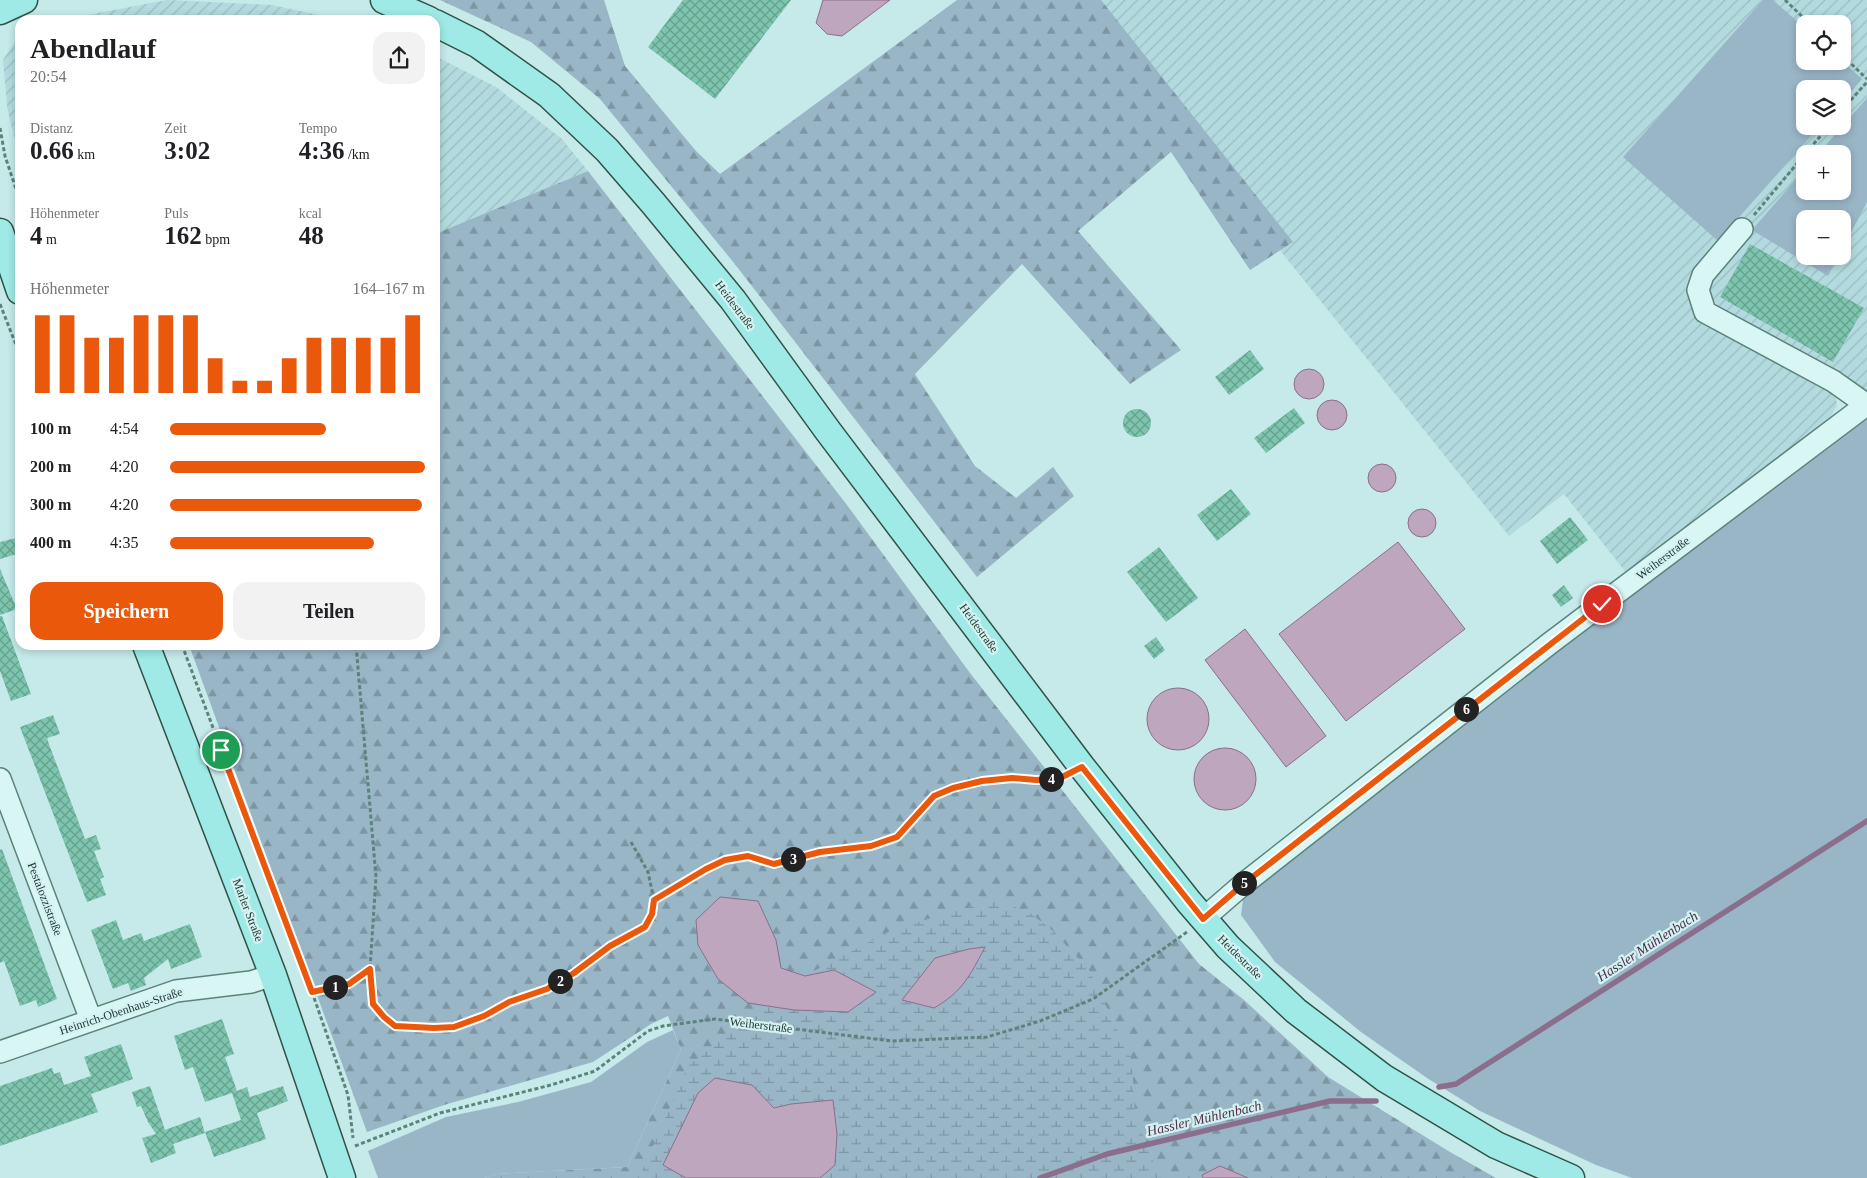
<!DOCTYPE html>
<html lang="de">
<head>
<meta charset="utf-8">
<style>
	:root { --surface:#fff; --page:#f2f2f2; --text:#202124; --muted:#757577; --accent:#ea580c }
	body { margin:0; font-family:"Times New Roman",serif; background:var(--page); color:var(--text); height:100vh; display:flex; flex-direction:column; font-size:19px; white-space:nowrap }
	* { box-sizing:border-box; margin:0 }
	p { font-size:16px; color:var(--muted) }
	.icon { flex:none; width:28px; height:28px; fill:none; stroke:currentColor; stroke-width:2; stroke-linecap:round; stroke-linejoin:round }
	.map { position:relative; flex:1; overflow:hidden }
	.sheet { position:absolute; left:15px; top:15px; width:425px; height:635px; display:flex; flex-direction:column; background:var(--surface); border-radius:15px; box-shadow:0 2px 8px #0003 }
	.sheet>* { flex:none }
	.tools { position:absolute; left:1796px; top:15px; display:grid; gap:10px }
	.tools a { display:grid; place-items:center; width:55px; height:55px; border-radius:10px; background:var(--surface); box-shadow:0 2px 8px #0003; font-size:25px }
	.pin { position:absolute; display:grid; place-items:center; width:42px; height:42px; color:#fff; margin:-21px; border:2px solid #fff; border-radius:50%; box-shadow:0 1px 5px #0007 }
	.km { position:absolute; width:25px; height:25px; margin:-12px; border-radius:50%; background:#222; color:#fff; font-size:14px; line-height:25px; text-align:center }
	.round { display:grid; place-items:center; flex:none; width:52px; height:52px; border-radius:15px; background:var(--page) }
	.overview { display:flex; align-items:center; justify-content:space-between; height:85px; padding:0 15px }
	h1 { font-size:28px; font-weight:600; line-height:38px }
	.figures { display:grid; grid-template-columns:repeat(3,1fr); gap:8px; height:85px; padding:5px 15px }
	.figures div { display:grid; align-content:center }
	.figures b { font-size:25px; font-weight:600 }
	.figures small { font-size:14px; font-weight:400 }
	.figures p { font-size:14px }
	.chart { height:140px; padding:10px 15px }
	.chart p { display:flex; justify-content:space-between }
	.chart svg { width:100%; height:90px; margin-top:5px; stroke:var(--accent); stroke-width:6 }
	.action { display:flex; gap:10px; margin-top:auto; padding:10px 15px }
	.action a { flex:1; height:58px; border-radius:15px; background:var(--accent); color:#fff; font-size:20px; font-weight:600; line-height:58px; text-align:center }
	.action a+a { background:var(--page); color:var(--text) }
	ul { padding:0 15px; list-style:none; font-size:16px }
	li { display:grid; grid-template-columns:80px 60px 1fr; align-items:center; height:38px }
	li i { height:12px; border-radius:6px; background:var(--accent) }
	.map>svg:first-child { display:block }
</style>
</head>
<body>
<div class="map">
<svg width="1867" height="1178" viewBox="0 0 1867 1178">
	<defs>
		<pattern id="farmland-furrows" width="10" height="10" patternUnits="userSpaceOnUse" patternTransform="scale(1.25)"><rect width="10" height="10" fill="#b3dbdf"/><path d="M-1 1l2-2M0 10L10 0M9 11l2-2" fill="none" stroke="#9abdc0"/></pattern>
		<pattern id="forest-firs" width="22" height="20" patternUnits="userSpaceOnUse" patternTransform="scale(1.25)"><rect width="22" height="20" fill="#99b6c7"/><path d="M5 1l3.5 6h-7zM16 11l3.5 6h-7z" fill="#7c95a2"/></pattern>
		<pattern id="wetland-marsh" width="20" height="14" patternUnits="userSpaceOnUse" patternTransform="scale(1.25)"><rect width="20" height="14" fill="#99b6c7"/><path d="M1 5h8M5 5V1M11 12h8M15 12V8" fill="none" stroke="#7c95a2"/></pattern>
		<pattern id="building-cross-hatch" width="8" height="8" patternUnits="userSpaceOnUse" patternTransform="scale(1.25)"><rect width="8" height="8" fill="#7dc5ae"/><path d="M0 0l8 8M0 8l8-8" fill="none" stroke="#66a18e"/></pattern>
	</defs>
	<rect width="100%" height="100%" fill="#c5eae9"/>
	<path fill="url(#farmland-furrows)" fill-rule="evenodd" d="M167,0l105,5 70,15h-281z
		M1095,0h772v412l-32,-19 2,12 -8,15 -201,155 -64,-81 -55,42 -291,-363zM1805,24h37v37h-37zM1805,89h37v37h-37zM1805,154h37v37h-37zM1805,219h37v37h-37z
		M20,33v128l-13,-54 -4,-47z
		M435,56l61,31 66,52 26,32 -153,63z"/>
	<path fill="#99b6c7" d="M1763,0h10l32,28v33h37l20,18 -19,22 -1,-12h-37v37h15l-102,115 -95,-84z
		M1867,98v104l-24,46 -1,-29h-37v37h33l-10,20 -76,-46 53,-61v22h37v-37h-24z
		M1861,413l6,2v763h-235l-36,-13 -116,-54 -53,-33 -66,-46 -86,-70 -34,-47 3,-23z
		M673,1030l8,20 -54,117 -131,7 -12,4h-106l-10,-27 78,-34 72,-15 73,-20 56,-40z"/>
	<path fill="url(#forest-firs)" d="M440,0h164l21,66 71,85 24,23 237,-174h144l192,242 -43,28 -79,-118 -93,79 103,119 -51,34 -108,-120 -107,110 60,92 41,32 37,-31 21,29 -97,81 -243,-314 -134,-164 -69,-57z
		M588,171l259,334 123,168 229,291 45,36 84,77 122,75 46,26h-1012l12,-4 131,-7 54,-117 -13,-34 -17,8 -58,38 -149,43 -77,27 -178,-487h246v-411z"/>
	<path fill="url(#wetland-marsh)" d="M994,899l36,14 22,17 37,40 43,91 3,54 22,56 8,7h-526l49,-112 107,-85 97,-51z"/>
	<path fill="#bda6be" stroke="#8b6e8b" d="M823,0h67l-48,36 -15,-2 -11,-11z
		M1294 384a15 15 0 1 1 30 0a15 15 0 1 1-30 0Z
		M1317 415a15 15 0 1 1 30 0a15 15 0 1 1-30 0Z
		M1368 478a14 14 0 1 1 28 0a14 14 0 1 1-28 0Z
		M1408 523a14 14 0 1 1 28 0a14 14 0 1 1-28 0Z
		M1398,542l67,87 -119,92 -67,-87z
		M1245,629l81,107 -40,31 -81,-107z
		M1147 719a31 31 0 1 1 62 0a31 31 0 1 1-62 0Z
		M1194 779a31 31 0 1 1 62 0a31 31 0 1 1-62 0Z
		M720,897l38,4 18,39 5,28 24,8 29,-6 42,22 -28,20 -54,-2 -46,-7 -30,-24 -20,-34 -2,-25z
		M985,947c-15,29 -23,45 -51,61l-32,-8 33,-42 34,-9z
		M715,1078l37,7 22,23 17,-4 42,-4 4,34 -2,31 -15,13h-134l-23,-13 35,-72z
		M1220,1166l28,12h-45l-1,-3z"/>
	<g fill="none" stroke-linecap="round" stroke-linejoin="round">
		<path stroke="#8b6e8b" stroke-width="5.5" d="M1439,1087l17,-3 411,-263
			M1040,1178l67,-24 223,-53h46"/>
	</g>
	<path fill="url(#building-cross-hatch)" d="M683,0h108l-76,99 -67,-52z
		M1750,244l114,64 -31,54 -113,-65z
		M1250,350l14,19 -35,26 -14,-18z
		M1294,408l11,15 -39,30 -12,-15z
		M1123 423a14 14 0 1 1 28 0a14 14 0 1 1-28 0Z
		M1231,489l20,25 -34,27 -20,-26z
		M1570,517l18,23 -31,24 -17,-23z
		M20,537v16l-20,6v-17z
		M1159,547l39,51 -32,24 -39,-50z
		M0,569l17,40 -17,6z
		M1564,585l9,13 -12,9 -9,-12z
		M0,616h2l29,78 -20,7 -11,-30z
		M1156,637l9,13 -11,9 -10,-13z
		M53,715l7,19 -13,4 3,9 35,92 11,-4 5,14 -7,2 10,26 -4,2 6,16 -19,7 -67,-175z
		M2,849l55,150 -19,8 -2,-7 -16,6 -16,-45 -4,2v-113z
		M116,920l7,20 18,-7 3,8 46,-17 12,33 -31,12 -3,-10 -24,19 2,7 -15,6 -3,-8 -15,6 -22,-59z
		M222,1019l12,35 -9,3 12,34 10,-4 3,10 33,-11 5,15 -31,12 9,26 -52,18 -9,-25 36,-12 -9,-27 -27,9 -12,-35 -8,3 -11,-34z
		M121,1044l12,35 -42,15 7,18 -98,34v-60l52,-18 2,6 6,-2 4,13 27,-9 -7,-19z
		M150,1086l15,44 35,-13 5,16 -32,11 3,9 -25,10 -9,-25 14,-4 -8,-12 -7,-16 -4,1 -5,-15z"/>
	<g fill="none" stroke-linecap="round" stroke-linejoin="round">
		<g stroke="#5c837b" stroke-width="24">
			<path id="minor" d="M1742,229l-39,46 -5,15 7,22 128,69 34,24
				M0,779l91,241
				M1203,919l38,-33 308,-242 317,-239
				M0,1052l176,-61 75,-9 22,-7"/>
		</g>
		<g stroke="#305248" stroke-width="29">
			<path id="major" d="M384,0l45,20
				M0,11l24,-11
				M435,23l42,21 72,51 58,55 46,53 80,97 95,131 254,336 107,135 39,45 68,64 88,67 112,67 75,33
				M0,232l20,59
				M146,645l127,330 69,203"/>
		</g>
		<path stroke="#5c837b" stroke-width="3" stroke-dasharray="4 2.5" stroke-linecap="butt" d="M1785,0l25,24
			M1842,55l25,24
			M1842,110l25,-28
			M0,128l5,28 15,45
			M1805,154l24,-28
			M1754,215l51,-61
			M0,304l20,51
			M182,645l130,347 36,103 5,43
			M631,842l17,30 6,28
			M370,969l3,35 11,13 11,9 39,3 21,-2 29,-11 25,-14 38,-13 27,-16 36,-28 35,-18 7,-13 2,-14 52,-31 19,-9 23,-4 26,8 46,-12 51,-6 26,-9 37,-41 19,-8 29,-7 30,-3 24,2 22,-1 6,-3
			M312,992l37,-8 21,-15 6,-92 -20,-232
			M355,1146l85,-33 111,-28 44,-14 53,-40 15,-5 52,-7 177,22 95,-4 53,-16 53,-22 94,-67"/>
		<use href="#minor" stroke="#d7f6f4" stroke-width="21"/>
		<use href="#major" stroke="#9feae6" stroke-width="26"/>
	</g>
	<g fill="none" stroke-linecap="round" stroke-linejoin="round">
		<g stroke="#fff" stroke-width="10">
			<path id="route" d="M221,750l91,242 37,-8 21,-15 3,35 11,13 11,9 39,2 20,-1 30,-11 25,-14 38,-13 27,-16 36,-27 35,-19 7,-13 2,-14 52,-31 19,-9 23,-4 26,8 46,-12 51,-6 26,-9 37,-41 19,-8 29,-7 30,-3 24,2 22,-1 24,-12 121,152 38,-33 361,-282"/>
		</g>
		<use href="#route" stroke="#ea580c" stroke-width="6"/>
	</g>
	<g text-anchor="middle" stroke-width="4.5" stroke-linejoin="round" paint-order="stroke">
		<g font-size="12" fill="#1f352f" stroke="#d3f2f1">
			<text transform="translate(735 305) rotate(53)" y="4">Heidestraße</text>
			<text transform="translate(1663 558) rotate(-37)" y="4">Weiherstraße</text>
			<text transform="translate(979 628) rotate(54)" y="4">Heidestraße</text>
			<text transform="translate(45 899) rotate(69)" y="4">Pestalozzistraße</text>
			<text transform="translate(248 910) rotate(69)" y="4">Marler Straße</text>
			<text transform="translate(1240 957) rotate(45)" y="4">Heidestraße</text>
			<text transform="translate(121 1011) rotate(-18)" y="4">Heinrich-Obenhaus-Straße</text>
			<text transform="translate(761 1025) rotate(7)" y="4">Weiherstraße</text>
		</g>
		<g font-size="14" font-style="italic" fill="#532f4c" stroke="#d3f2f1">
			<text transform="translate(1647 946) rotate(-33)" y="5">Hassler Mühlenbach</text>
			<text transform="translate(1204 1118) rotate(-13)" y="5">Hassler Mühlenbach</text>
		</g>
	</g>
</svg>
<div class="tools">
<a><svg class="icon" aria-label="locate" viewBox="0 0 24 24"><circle cx="12" cy="12" r="6"/><path d="M12 2v4M12 18v4M2 12h4M18 12h4"/></svg></a>
<a><svg class="icon" aria-label="layers" viewBox="0 0 24 24"><path d="M12 4l9 5-9 5-9-5zM3 14l9 5 9-5"/></svg></a>
<a>+</a>
<a>−</a>
</div>
<div class="pin" style="left:221px;top:750px;background:#1e9e55"><svg class="icon" aria-label="arrive" viewBox="0 0 24 24"><path d="M6 21V4h12l-3 4 3 4H6"/></svg></div>
<div class="pin" style="left:1602px;top:604px;background:#d93025"><svg class="icon" aria-label="check" viewBox="0 0 24 24"><path d="M5 12l5 5 9-10"/></svg></div>
<b class="km" style="left:335px;top:987px">1</b>
<b class="km" style="left:560px;top:981px">2</b>
<b class="km" style="left:793px;top:859px">3</b>
<b class="km" style="left:1051px;top:779px">4</b>
<b class="km" style="left:1244px;top:883px">5</b>
<b class="km" style="left:1466px;top:709px">6</b>
<section class="sheet">
<div class="overview"><div><h1>Abendlauf</h1><p>20:54</p></div><a class="round"><svg class="icon" aria-label="share" viewBox="0 0 24 24"><path d="M12 15V3M7 8l5-5 5 5M5 13v7h14v-7"/></svg></a></div>
<div class="figures">
<div><p>Distanz</p><b>0.66<small> km</small></b></div>
<div><p>Zeit</p><b>3:02</b></div>
<div><p>Tempo</p><b>4:36<small> /km</small></b></div>
</div>
<div class="figures">
<div><p>Höhenmeter</p><b>4<small> m</small></b></div>
<div><p>Puls</p><b>162<small> bpm</small></b></div>
<div><p>kcal</p><b>48</b></div>
</div>
<div class="chart"><p><span>Höhenmeter</span>164–167 m</p>
<svg viewBox="0 0 160 44" preserveAspectRatio="none"><path d="M5 44V6M15 44V6M25 44V17M35 44V17M45 44V6M55 44V6M65 44V6M75 44V27M85 44V38M95 44V38M105 44V27M115 44V17M125 44V17M135 44V17M145 44V17M155 44V6"/></svg>
</div>
<ul>
<li><b>100 m</b>4:54<i style="width:61%"></i></li>
<li><b>200 m</b>4:20<i style="width:100%"></i></li>
<li><b>300 m</b>4:20<i style="width:99%"></i></li>
<li><b>400 m</b>4:35<i style="width:80%"></i></li>
</ul>
<div class="action"><a>Speichern</a><a>Teilen</a></div>
</section>
</div>
</body>
</html>
